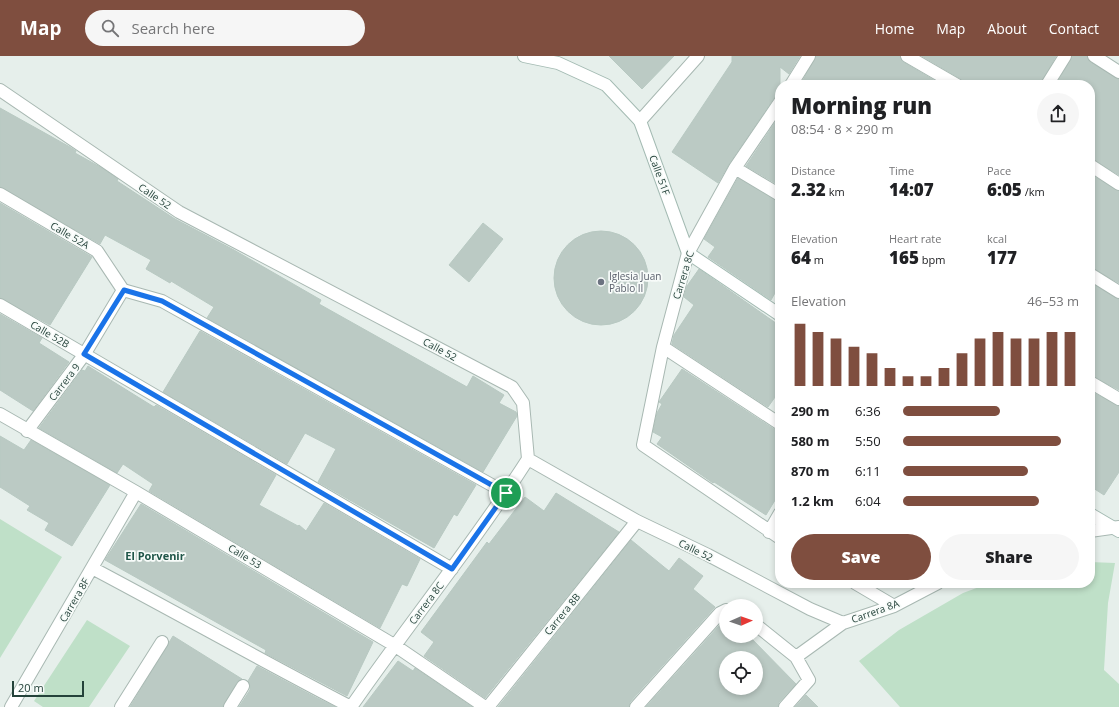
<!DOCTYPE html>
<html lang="en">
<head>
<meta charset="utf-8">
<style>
	:root { --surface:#fff; --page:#f6f6f6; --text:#202124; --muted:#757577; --accent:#7f4e3f }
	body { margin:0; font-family:"Open Sans",sans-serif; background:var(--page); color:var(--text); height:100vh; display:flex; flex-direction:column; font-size:15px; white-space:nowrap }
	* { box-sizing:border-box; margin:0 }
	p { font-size:13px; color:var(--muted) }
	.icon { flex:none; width:22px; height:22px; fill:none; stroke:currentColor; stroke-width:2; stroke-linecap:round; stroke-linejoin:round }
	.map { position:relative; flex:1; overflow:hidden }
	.drawer { position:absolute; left:775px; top:24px; width:320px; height:508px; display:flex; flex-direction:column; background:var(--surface); border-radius:16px; box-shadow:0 2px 6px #0003 }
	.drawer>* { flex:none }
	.needle { width:26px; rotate:88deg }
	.buttons { position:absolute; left:719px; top:543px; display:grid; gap:8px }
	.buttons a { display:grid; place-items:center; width:44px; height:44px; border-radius:50%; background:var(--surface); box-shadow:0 2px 6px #0003; font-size:20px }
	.scale { position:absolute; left:12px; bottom:10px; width:72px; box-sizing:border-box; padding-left:4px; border:2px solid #24423a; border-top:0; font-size:11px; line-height:14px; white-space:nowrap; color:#24423a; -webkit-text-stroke:3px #f7fbf9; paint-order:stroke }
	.pin { position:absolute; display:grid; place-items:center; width:34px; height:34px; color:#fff; margin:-17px; border:2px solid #fff; border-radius:50%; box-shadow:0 1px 4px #0007 }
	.round { display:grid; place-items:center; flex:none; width:42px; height:42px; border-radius:21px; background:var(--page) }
	.summary { display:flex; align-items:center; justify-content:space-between; height:68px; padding:0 16px }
	h1 { font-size:22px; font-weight:800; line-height:30px }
	.figures { display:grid; grid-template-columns:repeat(3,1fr); gap:6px; height:68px; padding:4px 16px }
	.figures div { display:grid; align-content:center }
	.figures b { font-size:17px; font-weight:800 }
	.figures small { font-size:11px; font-weight:400 }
	.figures p { font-size:11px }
	.chart { height:112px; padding:8px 16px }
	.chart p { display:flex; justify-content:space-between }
	.chart svg { width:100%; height:72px; margin-top:4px; stroke:var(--accent); stroke-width:6 }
	.action { display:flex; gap:8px; margin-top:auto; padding:8px 16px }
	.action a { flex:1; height:46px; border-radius:24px; background:var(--accent); color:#fff; font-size:16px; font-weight:800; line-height:46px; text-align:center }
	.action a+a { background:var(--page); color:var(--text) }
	ul { padding:0 16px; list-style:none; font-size:13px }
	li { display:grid; grid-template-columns:64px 48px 1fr; align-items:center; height:30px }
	li i { height:10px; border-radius:5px; background:var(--accent) }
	header { display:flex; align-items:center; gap:24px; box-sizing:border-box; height:56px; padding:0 20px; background:var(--accent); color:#fff }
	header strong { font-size:19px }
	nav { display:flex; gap:22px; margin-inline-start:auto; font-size:14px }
	.search { width:280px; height:36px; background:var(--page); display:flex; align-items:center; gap:10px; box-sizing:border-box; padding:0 14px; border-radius:22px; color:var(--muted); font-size:15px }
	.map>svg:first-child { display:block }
</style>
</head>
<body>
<header>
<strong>Map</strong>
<div class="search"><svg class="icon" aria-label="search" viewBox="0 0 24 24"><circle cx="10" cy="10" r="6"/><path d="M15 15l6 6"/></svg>Search here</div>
<nav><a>Home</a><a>Map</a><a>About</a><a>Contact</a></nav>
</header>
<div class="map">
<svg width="1119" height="651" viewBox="0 0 1119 651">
	<rect width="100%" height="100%" fill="#e6efeb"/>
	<path fill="#bfe0c8" d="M0,463l62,38 -62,101z
		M1090,506l25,1 -7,40 -4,67 15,14v23h-219l-41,-46 40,-31 64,-37 27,-10h100z
		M87,564l43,26 -41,61h-46l-9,-6z"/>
	<path fill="#bbcac4" stroke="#b8c9c2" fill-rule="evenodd" d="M609,0h65l-32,33z
		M732,0h68l-11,18 -9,-7v28l-6,3 -45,66 -11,19 -46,-31 60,-90z
		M816,0h84l3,6 39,23h-136l-4,-3z
		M922,0h134l-16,29h-76l-3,-6z
		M1072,0h15l3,6 29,17v96l-29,-17v-73h-34z
		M0,52l70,39 6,4 -1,2 27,15 16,11 -1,2 58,38 59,31 87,50 -2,4 148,83 6,-11 31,19 -5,8 17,9 1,4 -34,56 -276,-154 7,-11 -43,-26 -1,2 -24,-14 5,-9 -46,-25 -5,9 -100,-57z
		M780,59v71l-34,-20z
		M1090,118l29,17v92l-29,-16z
		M738,122l42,24v82l-9,16 -63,-43 7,-10 -11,-8z
		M0,147l92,54 -42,68 -50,-27z
		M483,167l20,16 -34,43 -20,-17z
		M554 222a47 47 0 1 1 94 0a47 47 0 1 1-94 0Z
		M699,213l81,57v64l-12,17 -96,-63 2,-9 20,-30 -10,-8 3,-11z
		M1090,227l29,16v91l-29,-15z
		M0,258l42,24 -3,5 30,19 -36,49 -33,-21z
		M200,275l276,154 -19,31 -3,-2 -20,34 -116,-66 18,-33 -31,-16 -18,31 -124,-72z
		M88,310l66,41 2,-2 120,70 -17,30 39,21 1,-1 7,6 18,-28 96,56 -13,27 -5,-2 -22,44 -231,-137 4,-7 -30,-20 -6,9 -78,-45 43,-58 3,1z
		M682,313l98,64v59l-14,23 -52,-33 -1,1 -56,-39 5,-7 -9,-5 4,-19 5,-9 -3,-2z
		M1090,335l29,15v66l-15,23 -14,-9z
		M0,380l24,14 7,-10 79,45 -38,61 -27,-16 4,-7 -22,-13 3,-4 -30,-19z
		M556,437l63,39 -134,166 -61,-42 10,-14 -13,-10 66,-90 2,2 36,-47 19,14z
		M141,448l232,138 -26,54 -82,-43 1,-3 -161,-90z
		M631,484l38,31 10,-13 24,18 -10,13 22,18 -85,95 -1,5h-131z
		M726,562v18h23l47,48 -17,18 -1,5h-132zM726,602h30v30h-30z
		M173,580l69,43 -5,3 -14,25h-93z
		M398,605l15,10 2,-3 57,39h-109z
		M257,610l58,31 20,10h-96l11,-17v-4l-2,-5z
		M806,639l12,12h-23z"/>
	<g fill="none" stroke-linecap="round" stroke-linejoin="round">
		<g stroke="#a8b8b2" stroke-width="14">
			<path id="street" d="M907,0l50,29
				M1094,0l25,16
				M791,29l18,-29
				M1047,29l18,-29
				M0,34l179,122 333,175 11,16 5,56
				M780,46l-45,66 -47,85 -25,94 -20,98 137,93
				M640,65l58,-65
				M1090,109l29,19
				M735,112l45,27
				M0,138l97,57 26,39 39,11 344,192
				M1090,218l29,18
				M0,249l452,264
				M663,291l117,77
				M1090,326l29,17
				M0,358l136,78 258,153 91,62
				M27,375l57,-76 39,-65
				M528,403l109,62 71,34 102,54 33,14
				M1090,475l29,-4
				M769,476l11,-19
				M92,512c87,46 172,94 259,139
				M855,527l39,23
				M756,569l40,32 13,23 -24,27
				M796,601l47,-34 51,-17 44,-23
				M11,651l125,-215
				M121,651l41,-65
				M230,651l13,-21
				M351,651c58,-84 122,-162 177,-248
				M488,651l149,-186
				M636,651l84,-94 6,-3"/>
		</g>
		<g stroke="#a4bbb3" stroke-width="14">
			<path id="secondary" d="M524,0l34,7 48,22 34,36 48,132 92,62
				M1090,458l29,17"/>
		</g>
		<use href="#street" stroke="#fff" stroke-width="12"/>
		<use href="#secondary" stroke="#fff" stroke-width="12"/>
	</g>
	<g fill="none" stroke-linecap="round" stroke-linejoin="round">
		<g stroke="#fff" stroke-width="8">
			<path id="route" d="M124,234l38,11 344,192 -54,76 -368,-215z"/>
		</g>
		<use href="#route" stroke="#1a73e8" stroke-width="5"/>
	</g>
	<circle fill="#6b7280" stroke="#f7fbf9" stroke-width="1.5" cx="601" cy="226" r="4"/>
	<g text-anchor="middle" stroke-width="3.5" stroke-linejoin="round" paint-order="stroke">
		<g font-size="10" fill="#24423a" stroke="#f7fbf9">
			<text transform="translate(660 119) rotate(70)" y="4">Calle 51F</text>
			<text transform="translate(155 140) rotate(34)" y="4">Calle 52</text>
			<text transform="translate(70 179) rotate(30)" y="4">Calle 52A</text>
			<text transform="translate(683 219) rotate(-73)" y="4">Carrera 8C</text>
			<text transform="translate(50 278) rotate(30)" y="4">Calle 52B</text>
			<text transform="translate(440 293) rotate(28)" y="4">Calle 52</text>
			<text transform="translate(64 326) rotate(-53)" y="4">Carrera 9</text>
			<text transform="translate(696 494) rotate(26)" y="4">Calle 52</text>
			<text transform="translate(245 500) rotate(31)" y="4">Calle 53</text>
			<text transform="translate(74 544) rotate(-60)" y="4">Carrera 8F</text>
			<text transform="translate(426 547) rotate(-53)" y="4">Carrera 8C</text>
			<text transform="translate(875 555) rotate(-20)" y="4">Carrera 8A</text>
			<text transform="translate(562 558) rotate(-51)" y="4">Carrera 8B</text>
		</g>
		<g font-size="10" fill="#5b616d" stroke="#f7fbf9" text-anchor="start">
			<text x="609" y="224">Iglesia Juan<tspan x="609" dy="12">Pablo II</tspan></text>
		</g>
		<g font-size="11" font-weight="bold" fill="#1f5548" stroke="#f7fbf9">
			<text x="155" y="504">El Porvenir</text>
		</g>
	</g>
</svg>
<div class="buttons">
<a><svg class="needle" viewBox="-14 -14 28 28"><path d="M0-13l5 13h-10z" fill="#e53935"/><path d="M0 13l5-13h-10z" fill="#757577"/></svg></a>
<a><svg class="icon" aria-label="locate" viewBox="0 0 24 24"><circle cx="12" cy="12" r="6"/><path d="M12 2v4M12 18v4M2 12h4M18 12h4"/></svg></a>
</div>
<div class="scale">20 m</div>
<div class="pin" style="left:506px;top:437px;background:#1e9e55"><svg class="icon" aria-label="arrive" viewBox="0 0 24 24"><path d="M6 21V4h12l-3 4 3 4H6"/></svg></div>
<section class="drawer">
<div class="summary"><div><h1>Morning run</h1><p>08:54 · 8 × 290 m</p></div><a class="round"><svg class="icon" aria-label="share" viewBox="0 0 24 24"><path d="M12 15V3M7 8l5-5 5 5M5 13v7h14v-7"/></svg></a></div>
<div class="figures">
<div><p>Distance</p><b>2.32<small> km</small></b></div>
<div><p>Time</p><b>14:07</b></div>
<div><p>Pace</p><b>6:05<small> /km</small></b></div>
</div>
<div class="figures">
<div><p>Elevation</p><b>64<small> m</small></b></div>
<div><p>Heart rate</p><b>165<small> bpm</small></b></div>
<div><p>kcal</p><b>177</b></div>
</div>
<div class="chart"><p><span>Elevation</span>46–53 m</p>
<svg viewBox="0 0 160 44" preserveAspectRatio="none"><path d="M5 44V6M15 44V11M25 44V15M35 44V20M45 44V24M55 44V33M65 44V38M75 44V38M85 44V33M95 44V24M105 44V15M115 44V11M125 44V15M135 44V15M145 44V11M155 44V11"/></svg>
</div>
<ul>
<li><b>290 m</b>6:36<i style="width:55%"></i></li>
<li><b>580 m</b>5:50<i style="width:90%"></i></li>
<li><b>870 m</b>6:11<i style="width:71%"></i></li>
<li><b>1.2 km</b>6:04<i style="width:77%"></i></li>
</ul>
<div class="action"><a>Save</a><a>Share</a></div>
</section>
</div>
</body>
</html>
